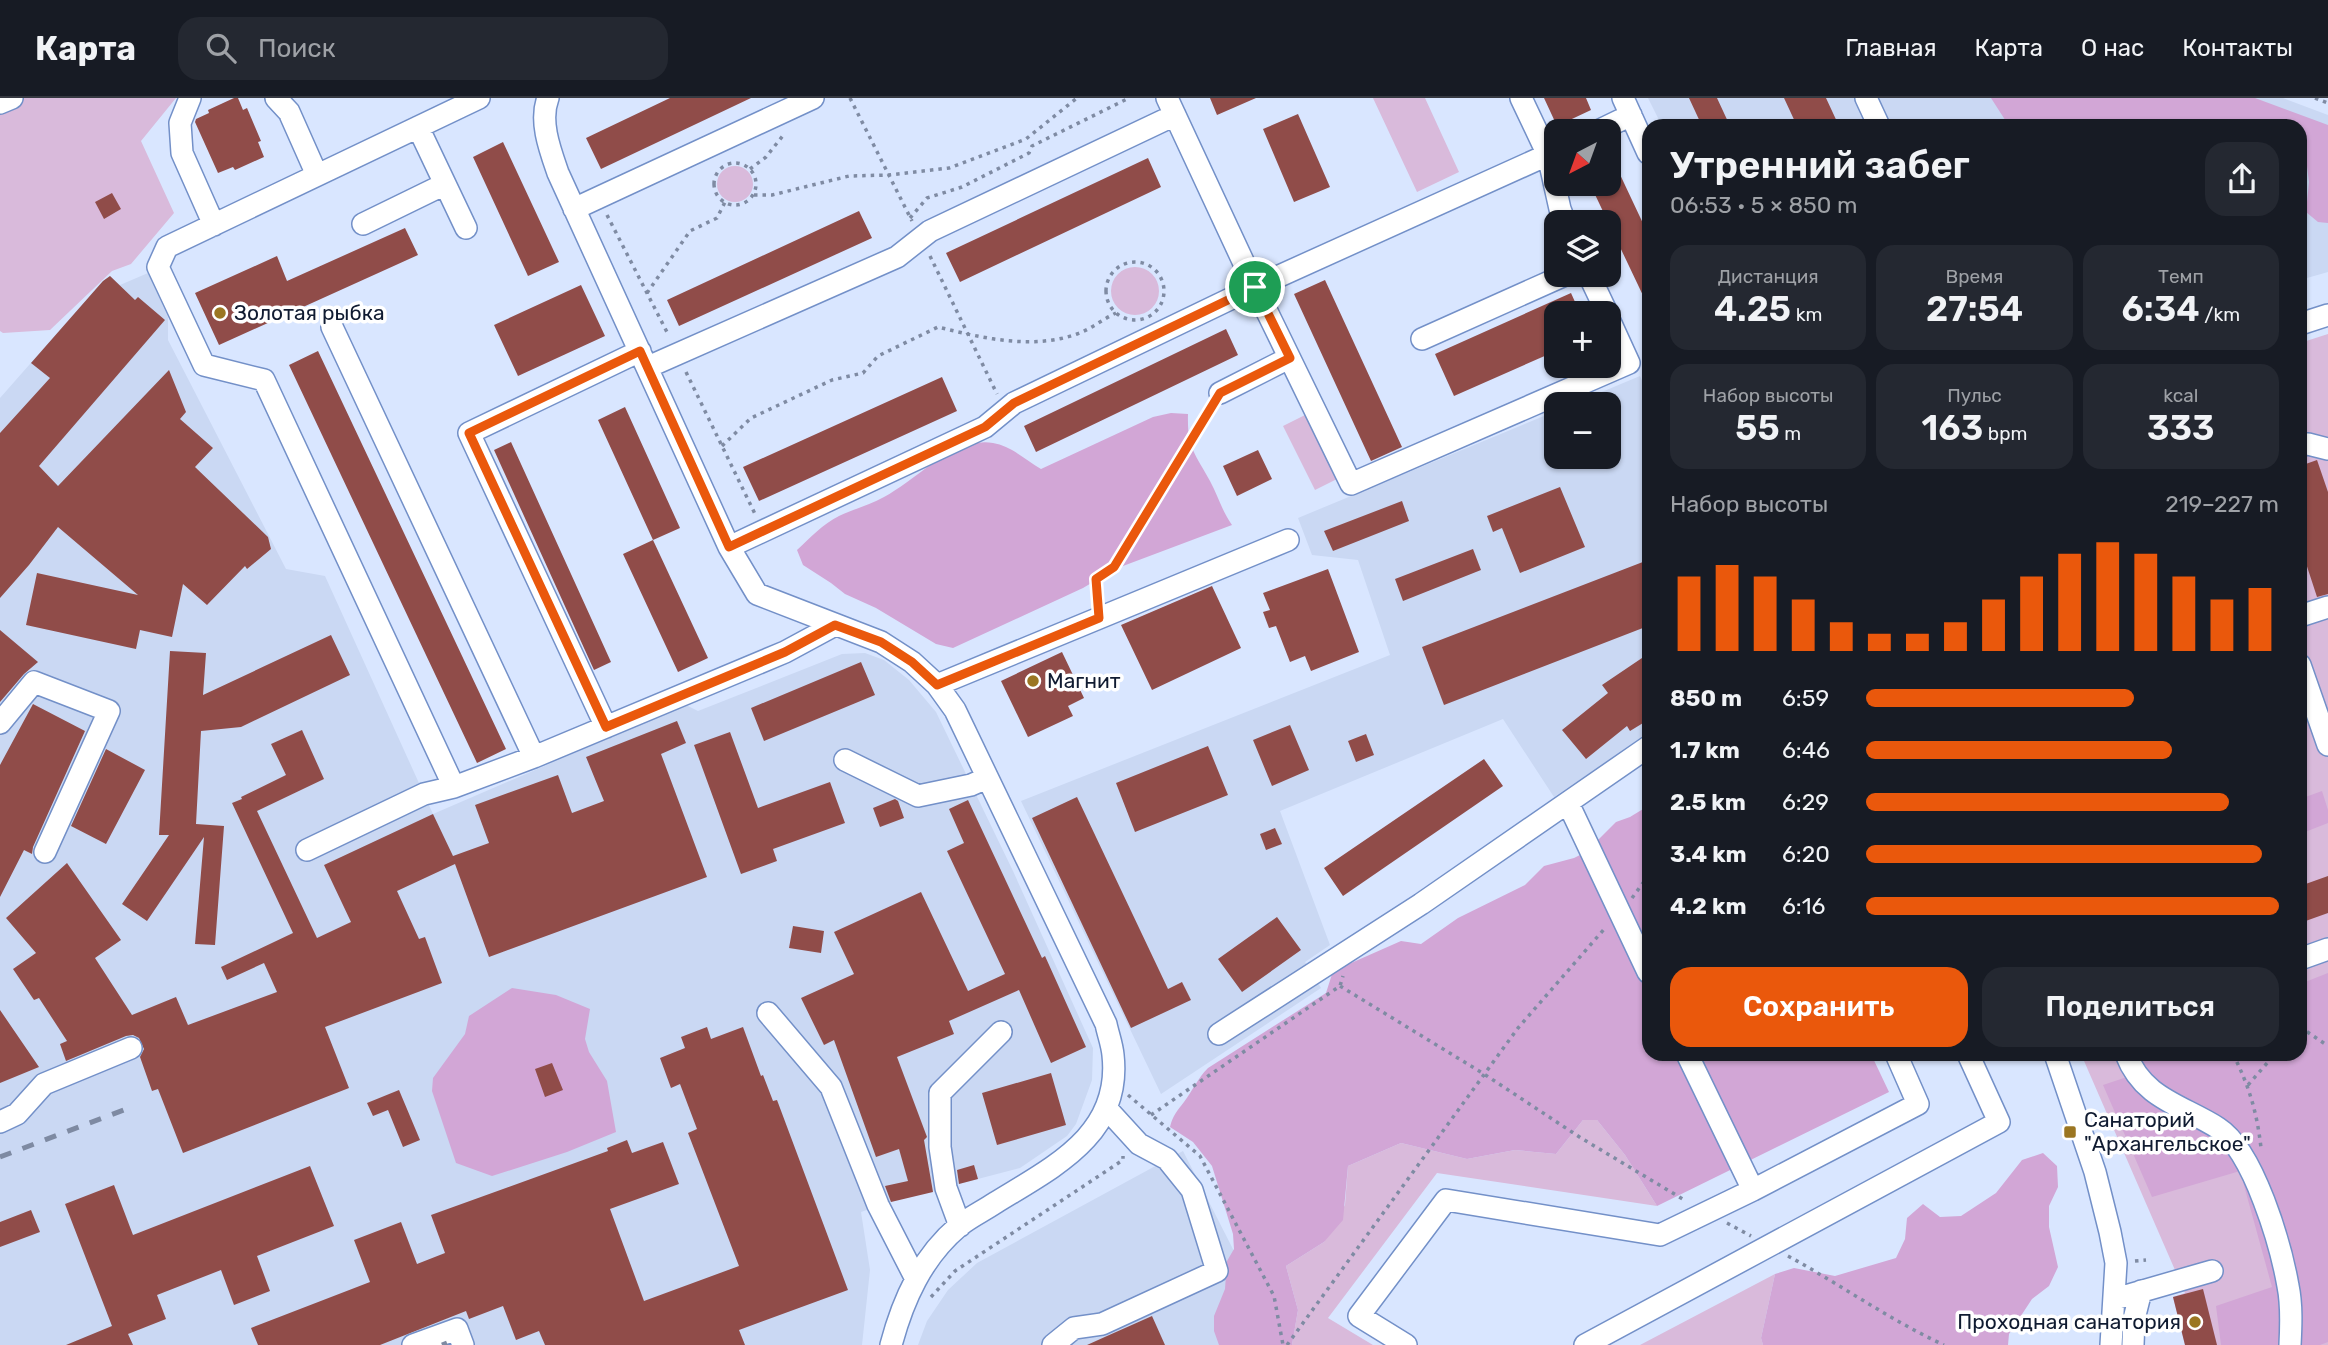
<!DOCTYPE html>
<html lang="ru">
<head>
<meta charset="utf-8">
<style>
	:root { --surface:#171b24; --page:#242831; --text:#f1f3f6; --muted:#9ea1a6; --line:#363941; --accent:#ea580c }
	body { margin:0; font-family:Rubik,sans-serif; background:var(--page); color:var(--text); height:100vh; display:flex; flex-direction:column; font-size:26px; white-space:nowrap }
	* { box-sizing:border-box; margin:0 }
	p { font-size:23px; color:var(--muted) }
	.icon { flex:none; width:38px; height:38px; fill:none; stroke:currentColor; stroke-width:2; stroke-linecap:round; stroke-linejoin:round }
	.map { position:relative; flex:1; overflow:hidden }
	.side { position:absolute; left:1642px; top:21px; width:665px; height:942px; display:flex; flex-direction:column; background:var(--surface); border-radius:21px; box-shadow:0 2px 5px #0004 }
	.side>* { flex:none }
	.needle { width:46px; rotate:221deg }
	.fabs { position:absolute; left:1544px; top:21px; display:grid; gap:14px }
	.fabs a { display:grid; place-items:center; width:77px; height:77px; border-radius:14px; background:var(--surface); box-shadow:0 2px 5px #0004; font-size:35px }
	.pin { position:absolute; display:grid; place-items:center; width:60px; height:60px; color:#fff; margin:-30px; border:4px solid #fff; border-radius:50%; box-shadow:0 2px 7px #0007 }
	.round { display:grid; place-items:center; flex:none; width:74px; height:74px; border-radius:21px; background:var(--page) }
	.head { display:flex; align-items:center; justify-content:space-between; height:119px; padding:0 28px }
	h1 { font-size:38px; font-weight:600; line-height:52px }
	.figures { display:grid; grid-template-columns:repeat(3,1fr); gap:10px; height:119px; padding:7px 28px }
	.figures div { display:grid; align-content:center; border-radius:18px; background:var(--page); text-align:center }
	.figures b { font-size:35px; font-weight:600 }
	.figures small { font-size:19px; font-weight:400 }
	.figures p { font-size:19px }
	.chart { height:196px; padding:14px 28px }
	.chart p { display:flex; justify-content:space-between }
	.chart svg { width:100%; height:126px; margin-top:7px; stroke:var(--accent); stroke-width:6 }
	.action { display:flex; gap:14px; margin-top:auto; padding:14px 28px }
	.action a { flex:1; height:80px; border-radius:21px; background:var(--accent); color:#fff; font-size:28px; font-weight:600; line-height:80px; text-align:center }
	.action a+a { background:var(--page); color:var(--text) }
	ul { padding:0 28px; list-style:none; font-size:23px }
	li { display:grid; grid-template-columns:112px 84px 1fr; align-items:center; height:52px }
	li i { height:18px; border-radius:9px; background:var(--accent) }
	header { display:flex; align-items:center; gap:42px; box-sizing:border-box; height:98px; padding:0 35px; background:var(--surface); border-bottom:2px solid var(--line) }
	header strong { font-size:33px }
	nav { display:flex; gap:38px; margin-inline-start:auto; font-size:24px }
	.search { width:490px; height:63px; background:var(--page); display:flex; align-items:center; gap:18px; box-sizing:border-box; padding:0 24px; border-radius:21px; color:var(--muted); font-size:26px }
	.map>svg:first-child { display:block }
</style>
</head>
<body>
<header>
<strong>Карта</strong>
<div class="search"><svg class="icon" aria-label="search" viewBox="0 0 24 24"><circle cx="10" cy="10" r="6"/><path d="M15 15l6 6"/></svg>Поиск</div>
<nav><a>Главная</a><a>Карта</a><a>О нас</a><a>Контакты</a></nav>
</header>
<div class="map">
<svg width="2328" height="1247" viewBox="0 0 2328 1247">
	<rect width="100%" height="100%" fill="#d9e6ff"/>
	<path fill="#cad8f3" d="M1648,0h635l45,17v157l-28,8v-154h-638z
		M148,175l20,44v23l118,229 39,7 108,238 253,-109 12,6 144,-57 23,-1 19,7 25,20 27,32 77,159 80,177 -1,32 -16,44 -9,12 -47,32 -134,35 -25,9 9,58 -8,75h-862v-947l103,-117 7,-5 10,9z
		M1640,278l8,19v339l-94,63 -51,-78 -223,92 50,134 -25,17 16,26 -160,106 -140,-293 369,-146 -32,-95 -46,-5 -14,-37 258,-107v46h52v-53h-35z
		M1183,1053l81,159 -26,35h-320l9,-24 21,-31 29,-27z"/>
	<path fill="#d9badb" d="M0,0h176l-35,43 33,72 -43,51 -19,7 -62,59 -47,3 -3,-2z
		M1373,0h52l34,74 -42,20z
		M717 86a18 18 0 1 1 36 0a18 18 0 1 1-36 0Z
		M1111 193a24 24 0 1 1 48 0a24 24 0 1 1-48 0Z
		M2328,236v1011h-143l-12,-48 12,-4 -104,-239h219v-711z
		M1307,316l32,64 -24,12 -32,-64z
		M1583,1022h14l28,35 32,51 -220,-33 -109,145 45,27h-81l6,-35 -12,-44 38,-24 21,-37 3,-39 53,-23 66,16 48,-9 41,4z
		M1775,1176l-14,64 2,7h-123z"/>
	<path fill="#d2a6d6" d="M1991,0h264l73,27v98l-10,-1 -12,-10 3,-30 -2,-16 -7,-10v-30c-24,0 -49,2 -73,0 -30,-3 -45,-10 -77,0h-141z
		M1171,315l17,1c-1,34 7,39 22,67 8,15 12,30 22,44l-117,44 -32,19 -130,60 -17,-4 -60,-36 -31,-14 -14,-11 -28,-18 -6,-15c13,-12 26,-26 42,-34 15,-7 31,-11 45,-19 31,-16 71,-61 109,-54 18,3 33,17 48,26l112,-52z
		M2322,693l6,19v13l-28,11v-35z
		M1648,708v248h223l18,38 -232,114 -32,-51 -28,-35h-14l-27,34 -41,-4 -48,9 -66,-16 -53,23 -5,54 -19,22 -38,24 12,44 -6,35h-73l-5,-14v-15l11,-27 2,-28 7,-12 -1,-15 -21,-68 -19,-24 -23,-15c3,-12 7,-16 14,-25 9,-12 14,-24 24,-34l118,-75 7,-22 68,-30 20,3 37,-26 67,-33 19,-19 30,-8 12,-6 30,-30 14,-5z
		M2328,875v369l-8,3h-99l-5,-39 56,-19 -32,-116 -88,26 -49,-112 24,-8 17,-23h156v-70z
		M512,890l44,7 34,14 -5,30 4,13 18,29 9,51 -49,20 -75,24 -36,-13 -24,-72 1,-13 32,-44 4,-18z
		M2043,1055l14,13 1,21 -9,19v21l9,40 -9,19 -17,13 -23,35 -1,11h-245l-2,-7 14,-64 19,-6 41,8 61,-18 9,-19 2,-21 16,-14 17,13 21,-1 35,-23 26,-33z"/>
	<path fill="#904c49" d="M234,0h4l5,12 4,-2 14,33 -3,1 6,15 -29,13 -2,-3 -15,6 -23,-51 1,-3 13,-6 -1,-3z
		M670,0h81l-150,71 -15,-31z
		M1210,0h46l-39,17z
		M1544,0h42l5,12 -34,16z
		M1689,0h28l13,28h-28z
		M1784,0h42l13,28h-42z
		M1298,16l32,73 -36,15 -31,-73z
		M503,44l56,120 -31,14 -55,-119z
		M1608,51l40,85v72l-58,-122h18z
		M1148,60l13,29 -201,95 -14,-29z
		M112,95l9,16 -17,10 -9,-17z
		M859,113l13,27 -193,88 -12,-26z
		M405,130l13,27 -199,90 -24,-52 82,-37 10,25z
		M110,178l25,24 3,-3 27,23 -126,146 19,20 111,-116 17,42 -6,7 33,29 -18,19 73,70 3,12 -24,20 -2,-3 -38,39 -24,-21 -11,53 -32,-7 -4,19 -110,-24 11,-52 101,22 -80,-68 -29,38 -29,33v-165l50,-55 -19,-15 72,-82z
		M1325,182l77,167 -31,14 -77,-167z
		M581,187l24,51 -87,40 -24,-51z
		M1571,195l9,20h-24v38l-102,45 -19,-42z
		M1226,231l12,26 -202,97 -12,-26z
		M318,253l188,398 -29,14 -188,-398z
		M942,279l15,34 -198,90 -16,-34z
		M625,309l55,121 -27,12 -55,-120z
		M511,344l100,220 -17,8 -100,-220z
		M1258,352l14,29 -35,17 -14,-30z
		M2317,362l11,32v102l-11,3 -17,-52v-79z
		M1560,389l25,60 -65,26 -18,-45 -9,4 -6,-16z
		M1402,403l7,20 -76,30 -9,-20z
		M653,442l55,118 -30,14 -55,-118z
		M1473,451l8,21 -78,31 -8,-22z
		M1648,462v66l-204,79 -22,-58z
		M1328,471l31,83 -48,19 -6,-15 -15,6 -14,-36 -7,2 -6,-16 7,-2 -7,-17z
		M1212,488l29,62 -89,42 -31,-65z
		M0,532l38,32 -14,12 -24,28z
		M331,537l19,40 -109,52 -40,4 -5,93 28,2 -9,119 -20,-1 9,-107 -57,84 -25,-17 47,-69h-10l11,-184 36,2 -3,42z
		M1062,554l22,46 -16,8 5,10 -45,21 -27,-56z
		M1642,560l6,13v49l-18,11 -3,-5 -41,33 -24,-29 46,-37 -6,-8z
		M861,564l14,33 -111,46 -13,-33z
		M33,606l52,27 -52,116 -1,7 -8,-4 -24,47v-132z
		M677,623l9,22 -25,11 46,123 -218,80 -34,-93 -58,27 22,48 6,-2 17,46 -117,44 24,61 -166,65 -25,-64 -6,2 -12,-34 4,-8 -5,-11 -6,-3 -7,1 -60,25 -6,-17 7,-3 -28,-43 -5,2 -21,-31 23,-16 -30,-35 61,-55 54,77 -26,18 37,57 44,-18 12,28 89,-33 -13,-29 -37,17 -6,-13 72,-34 -61,-130 10,-4 -1,-2 45,-22 -15,-31 31,-14 22,49 -67,32 60,127 34,-16 -27,-57 109,-51 20,42 36,-13 -14,-38 83,-30 14,38 32,-12 -18,-44z
		M1290,627l19,45 -37,16 -19,-46z
		M730,634l28,76 72,-26 15,41 -72,26 4,12 -36,13 -47,-129z
		M1366,636l8,21 -18,7 -8,-21z
		M1208,648l20,49 -93,37 -19,-49z
		M106,651l39,21 -39,74 -35,-18z
		M1484,661l19,27 -160,110 -19,-28z
		M1077,699l91,192 14,-7 9,18 -60,28 -99,-210z
		M895,701l3,2 6,17 -24,9 -7,-19z
		M968,702l74,158 3,-2 41,91 -35,16 -32,-73 -70,31 5,13 -57,23 30,80 -3,3 9,52 -42,10 -6,-16 23,-5 -9,-32 -23,8 -42,-117 -10,5 -23,-47 53,-24 -20,-42 87,-40 47,99 37,-17 -58,-123 17,-8 -15,-34z
		M1275,730l7,16 -16,6 -6,-16z
		M2328,778v37l-28,10v-37z
		M1277,819l24,33 -59,42 -24,-33z
		M793,828l31,5 -3,22 -32,-5z
		M0,912l39,57 -39,16z
		M707,929l4,12 32,-12 18,49 2,-1 10,26 4,-1 71,190 -109,40 6,15h-200l-6,-14 -23,9 -13,-34 -34,13 -3,-8 -86,34h-122l-7,-17 119,-46 -16,-42 47,-18 16,42 28,-11 -14,-38 177,-64 -1,-3 20,-8 5,13 31,-11 16,42 -69,25 34,92 95,-35 -51,-133 9,-4 -17,-45 -9,4 -11,-30 25,-10 -4,-11z
		M552,965l11,27 -18,7 -10,-28z
		M1051,975l15,52 -69,20 -15,-52z
		M399,992l21,50 -17,7 -15,-37 -15,6 -6,-13z
		M974,1067l4,14 -19,5 -2,-14z
		M310,1068l24,60 -77,30 13,35 -36,14 -13,-35 -64,25 9,24 -38,15 5,11h-67l46,-19 -47,-122 49,-19 19,50z
		M31,1112l9,22 -40,15v-25z
		M2203,1191l14,56h-32l-12,-48z
		M1152,1218l13,29h-78l20,-9z"/>
	<g fill="none" stroke-linecap="round" stroke-linejoin="round">
		<g stroke="#7390c8" stroke-width="24">
			<path id="minor" d="M190,0l-10,25 2,30 32,72
				M276,0l13,14 28,63
				M548,0c-9,23 2,52 10,75l171,374 28,47 124,48 31,20 25,23 18,25 151,314c2,10 6,20 7,31 9,80 -60,112 -118,148 -12,8 -25,14 -36,23 -37,31 -56,74 -68,119
				M1167,0l88,189 96,197 278,-121 -21,-46
				M1521,0l27,57 12,54 5,13
				M1623,0l25,55
				M1866,0l13,28
				M0,5l12,-5
				M418,29l48,101
				M1598,33l33,-16
				M574,111l239,-111
				M363,126l82,-40
				M1589,177l18,38
				M2300,226l28,-9
				M332,229l202,430
				M1422,241l143,-64
				M648,269l249,-110 33,-26 245,-116
				M1220,295l69,-35
				M2300,347l8,-1 20,5
				M729,449l256,-120 29,-24 241,-116 301,-136
				M2300,518l28,-9
				M2300,567l28,80
				M937,587l351,-145
				M0,625l34,-41 75,29 -64,141
				M606,629l-137,-294 171,-82
				M845,662l73,36 53,-11 16,-7
				M454,689l-190,-407 -60,-15 -46,-98 9,-20 312,-149
				M1568,705l80,169
				M307,752l117,-56 30,-7 80,-30 251,-105 50,-27
				M2300,861l28,-10
				M768,915l63,74 47,118 38,74
				M1219,936l202,-130 227,-157
				M2055,956l40,118 15,60 6,31 -5,82
				M2126,956c17,45 56,51 92,74 36,23 63,118 70,158 4,19 3,40 2,59
				M0,1024l17,-8 27,-30 87,-36
				M1753,1092l165,-86 -22,-50
				M960,1128l-14,-38 -6,-41v-54l61,-61
				M2115,1201l97,-28
				M413,1247l44,-16 6,16
				M1053,1247l21,-17 28,-4 115,-53 -25,-81 -25,-31 -28,-15 -32,-35
				M1406,1247l-47,-29 87,-116 214,35 93,-45 -66,-136
				M1585,1247l414,-223 -31,-68
				M2133,1247l1,-26 7,-28"/>
		</g>
		<path stroke="#7f8ba3" stroke-width="3.5" stroke-dasharray="3.5 5" stroke-linecap="butt" d="M850,0l62,123
			M2315,0l13,5
			M714 86a21 21 0 1 1 42 0a21 21 0 1 1-42 0Z
			M750,71l16,-12 19,-24
			M754,97h18l77,-19 40,-1 60,-7 77,-29 51,-41
			M607,117l62,121
			M910,120l17,-20 35,-11 67,-34 3,-7 97,-48
			M930,158l67,138
			M1106 193a29 29 0 1 1 58 0a29 29 0 1 1-58 0Z
			M647,195l43,-62 27,-13 8,-16
			M686,274l70,144
			M722,348l29,-28 81,-38 31,-7 15,-17 60,-29c44,11 94,23 139,7 14,-5 26,-15 39,-21
			M1097,501l-1,-20 18,-12 96,-158
			M1632,800l16,-22
			M1340,888l144,88 97,64 105,63
			M2300,929l28,19
			M2233,956c16,32 24,58 28,94
			M2248,987l27,-31
			M1128,997l72,61 74,140 9,49
			M1151,1017l189,-129 3,-10
			M1727,1125l24,13
			M1788,1158c53,29 102,64 156,89
			M2135,1163l11,-1
			M931,1199l24,-26 168,-111v-4
			M1287,1247l231,-317 88,-101"/>
		<use href="#minor" stroke="#fff" stroke-width="21"/>
		<path stroke="#7e8aa2" stroke-width="5" stroke-dasharray="12 12" stroke-linecap="butt" d="M0,1059l129,-49
			M442,1247l5,-2"/>
	</g>
	<g fill="none" stroke-linecap="round" stroke-linejoin="round">
		<g stroke="#fff" stroke-width="14">
			<path id="route" d="M1255,189l35,71 -70,35 -106,174 -18,12 3,39 -162,67 -25,-23 -31,-20 -46,-17 -50,27 -179,75 -137,-294 171,-82 89,196 256,-120 29,-24z"/>
		</g>
		<use href="#route" stroke="#ea580c" stroke-width="9"/>
	</g>
	<g fill="#9b7622" stroke="#fff" stroke-width="2.5">
		<circle cx="220" cy="215" r="7"/>
		<circle cx="1033" cy="583" r="7"/>
		<rect x="2063" y="1027" width="14" height="14" rx="3.5"/>
		<circle cx="2195" cy="1224" r="7"/>
	</g>
	<g text-anchor="middle" stroke-width="7" stroke-linejoin="round" paint-order="stroke">
		<g font-size="21" fill="#101b31" stroke="#fff" text-anchor="start">
			<text x="234" y="222">Золотая рыбка</text>
			<text x="1047" y="590">Магнит</text>
			<text x="2084" y="1029">Санаторий<tspan x="2084" dy="24">"Архангельское"</tspan></text>
			<text x="2181" y="1231" text-anchor="end">Проходная санатория</text>
		</g>
	</g>
</svg>
<div class="fabs">
<a><svg class="needle" viewBox="-14 -14 28 28"><path d="M0-13l5 13h-10z" fill="#e53935"/><path d="M0 13l5-13h-10z" fill="#9ea1a6"/></svg></a>
<a><svg class="icon" aria-label="layers" viewBox="0 0 24 24"><path d="M12 4l9 5-9 5-9-5zM3 14l9 5 9-5"/></svg></a>
<a>+</a>
<a>−</a>
</div>
<div class="pin" style="left:1255px;top:189px;background:#1e9e55"><svg class="icon" aria-label="arrive" viewBox="0 0 24 24"><path d="M6 21V4h12l-3 4 3 4H6"/></svg></div>
<section class="side">
<div class="head"><div><h1>Утренний забег</h1><p>06:53 · 5 × 850 m</p></div><a class="round"><svg class="icon" aria-label="share" viewBox="0 0 24 24"><path d="M12 15V3M7 8l5-5 5 5M5 13v7h14v-7"/></svg></a></div>
<div class="figures">
<div><p>Дистанция</p><b>4.25<small> km</small></b></div>
<div><p>Время</p><b>27:54</b></div>
<div><p>Темп</p><b>6:34<small> /km</small></b></div>
</div>
<div class="figures">
<div><p>Набор высоты</p><b>55<small> m</small></b></div>
<div><p>Пульс</p><b>163<small> bpm</small></b></div>
<div><p>kcal</p><b>333</b></div>
</div>
<div class="chart"><p><span>Набор высоты</span>219–227 m</p>
<svg viewBox="0 0 160 44" preserveAspectRatio="none"><path d="M5 44V18M15 44V14M25 44V18M35 44V26M45 44V34M55 44V38M65 44V38M75 44V34M85 44V26M95 44V18M105 44V10M115 44V6M125 44V10M135 44V18M145 44V26M155 44V22"/></svg>
</div>
<ul>
<li><b>850 m</b>6:59<i style="width:65%"></i></li>
<li><b>1.7 km</b>6:46<i style="width:74%"></i></li>
<li><b>2.5 km</b>6:29<i style="width:88%"></i></li>
<li><b>3.4 km</b>6:20<i style="width:96%"></i></li>
<li><b>4.2 km</b>6:16<i style="width:100%"></i></li>
</ul>
<div class="action"><a>Сохранить</a><a>Поделиться</a></div>
</section>
</div>
</body>
</html>
